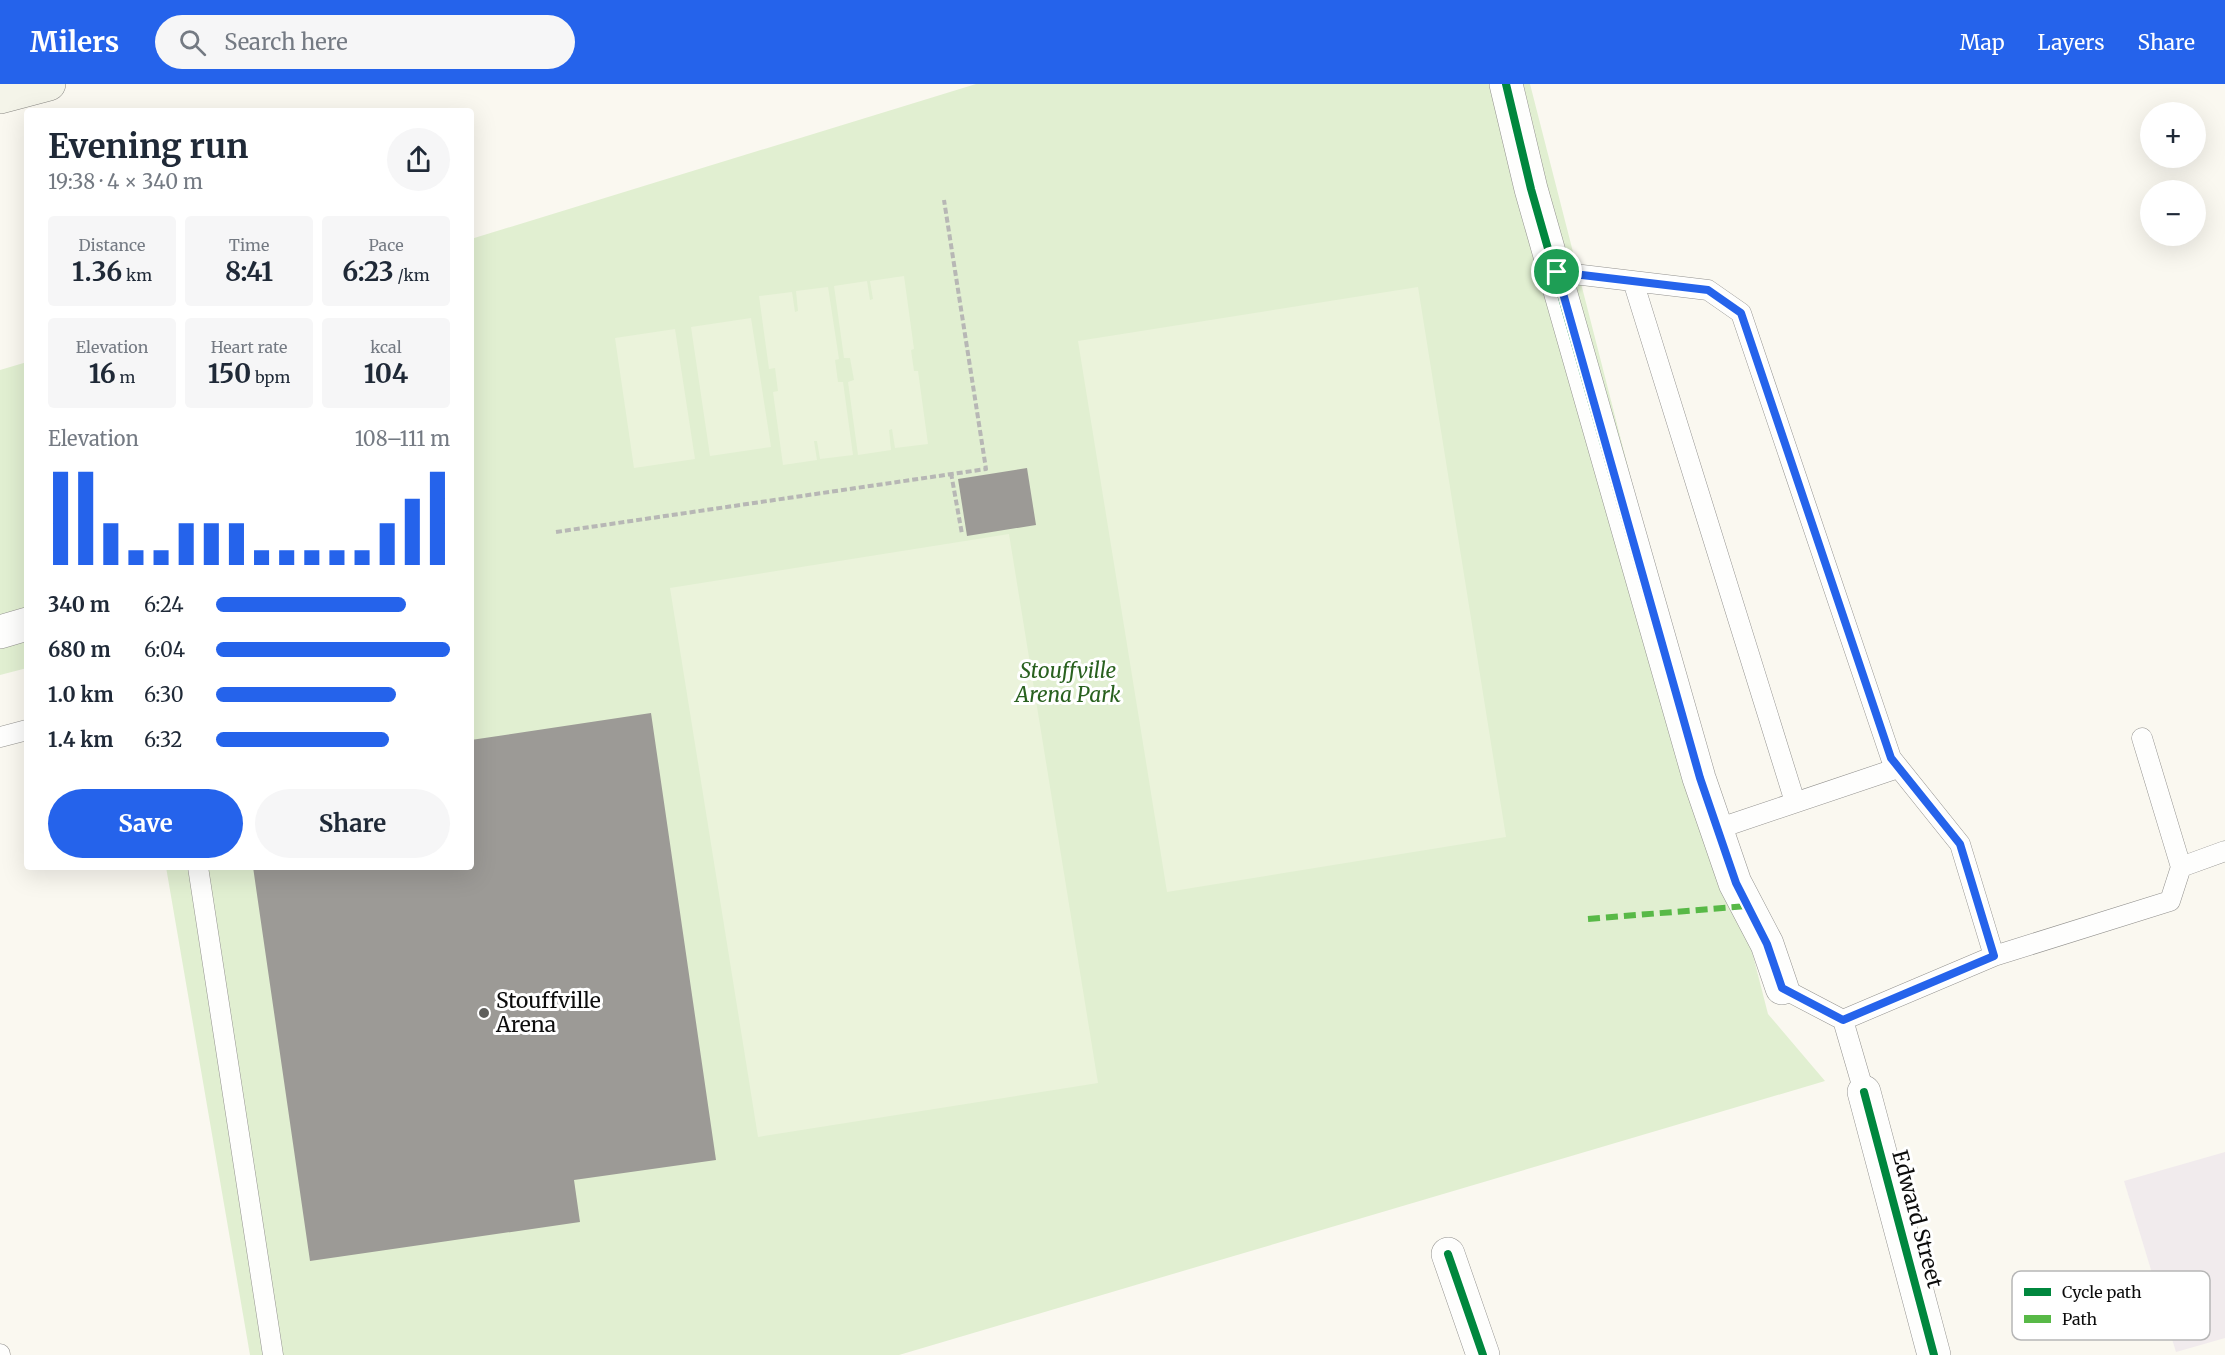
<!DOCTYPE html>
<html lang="en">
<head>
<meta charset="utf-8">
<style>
	:root { --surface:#fff; --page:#f6f6f7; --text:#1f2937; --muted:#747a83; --accent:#2563eb }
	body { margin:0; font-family:Merriweather,serif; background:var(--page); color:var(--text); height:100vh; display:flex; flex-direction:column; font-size:22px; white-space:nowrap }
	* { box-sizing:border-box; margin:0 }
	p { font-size:20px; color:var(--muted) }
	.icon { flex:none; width:33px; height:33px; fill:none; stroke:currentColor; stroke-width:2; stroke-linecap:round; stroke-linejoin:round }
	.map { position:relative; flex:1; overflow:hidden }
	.sheet { position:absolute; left:24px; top:24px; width:450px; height:762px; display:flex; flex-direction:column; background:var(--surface); border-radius:6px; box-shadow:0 6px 24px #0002 }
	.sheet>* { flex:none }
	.fabs { position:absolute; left:2140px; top:18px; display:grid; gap:12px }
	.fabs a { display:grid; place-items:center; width:66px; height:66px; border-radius:50%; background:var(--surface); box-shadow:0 6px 24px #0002; font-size:30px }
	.pin { position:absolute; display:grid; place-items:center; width:51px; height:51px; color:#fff; margin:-26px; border:3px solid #fff; border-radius:50%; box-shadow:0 2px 6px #0007 }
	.round { display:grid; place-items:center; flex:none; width:63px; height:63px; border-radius:32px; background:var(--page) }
	.overview { display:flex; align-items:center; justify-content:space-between; height:102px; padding:0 24px }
	h1 { font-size:33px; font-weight:700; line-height:45px }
	.metrics { display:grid; grid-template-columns:repeat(3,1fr); gap:9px; height:102px; padding:6px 24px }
	.metrics div { display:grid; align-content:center; border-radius:6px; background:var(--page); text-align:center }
	.metrics b { font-size:26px; font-weight:700 }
	.metrics small { font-size:16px; font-weight:400 }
	.metrics p { font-size:16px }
	.chart { height:168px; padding:12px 24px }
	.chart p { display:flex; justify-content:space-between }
	.chart svg { width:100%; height:108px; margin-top:6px; stroke:var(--accent); stroke-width:6 }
	.button { display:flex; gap:12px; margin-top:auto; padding:12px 24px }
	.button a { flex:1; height:69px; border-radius:36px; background:var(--accent); color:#fff; font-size:24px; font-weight:700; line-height:69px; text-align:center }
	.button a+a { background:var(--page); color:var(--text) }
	ul { padding:0 24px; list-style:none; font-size:20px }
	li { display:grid; grid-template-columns:96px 72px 1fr; align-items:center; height:45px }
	li i { height:15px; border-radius:8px; background:var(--accent) }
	header { display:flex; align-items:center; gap:36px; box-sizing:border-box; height:84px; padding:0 30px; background:var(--accent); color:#fff }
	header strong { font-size:28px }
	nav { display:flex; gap:33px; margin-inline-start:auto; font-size:21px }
	.search { width:420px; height:54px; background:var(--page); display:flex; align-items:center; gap:15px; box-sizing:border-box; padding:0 21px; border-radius:33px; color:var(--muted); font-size:22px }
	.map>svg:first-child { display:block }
</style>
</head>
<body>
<header>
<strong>Milers</strong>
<div class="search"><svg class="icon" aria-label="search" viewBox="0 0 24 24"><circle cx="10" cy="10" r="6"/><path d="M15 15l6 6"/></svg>Search here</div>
<nav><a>Map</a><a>Layers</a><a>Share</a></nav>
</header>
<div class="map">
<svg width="2225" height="1271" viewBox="0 0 2225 1271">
	<rect width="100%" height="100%" fill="#faf8f0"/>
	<path fill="#f1ebed" d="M2225,1068v186l-49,14 -52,-171z"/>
	<path fill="#e1efd1" d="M976,0h554l238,930 57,67 -926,274h-649l-84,-488h305v-628z
		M27,278v306l-27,7v-305z"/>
	<path fill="#ebf3db" d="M904,192l10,73 -3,1 3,21h4l10,73 -33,4 -3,-19 -3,1 2,20 -33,5 -10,-73 6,-2 -4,-22h-6l-10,-72 33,-5 3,19 3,-1 -3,-18z
		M828,203l11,72 -4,1 3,22h5l10,73 -33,4 -3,-18h-3l3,19 -34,5 -10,-73 5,-1 -3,-23 -6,1 -10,-73 33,-4 3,20 3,-1 -2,-20z
		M1418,203l88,550 -339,55 -89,-551z
		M751,234l20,129 -61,9 -19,-129z
		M675,245l20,130 -61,9 -19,-130z
		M1009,450l89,549 -340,54 -88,-549z"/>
	<path fill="#9c9a96" d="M1027,384l9,57 -69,11 -9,-57z
		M651,629l65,447 -142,20 6,42 -270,39 -57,-394h218v-127z"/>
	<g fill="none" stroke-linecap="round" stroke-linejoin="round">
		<g stroke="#93928f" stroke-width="21">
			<path id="lane" d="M1557,188l151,18 33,23 150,445 69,86 34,112
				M1633,197l162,521
				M0,653l27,-7
				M1717,745l181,-61
				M198,783l75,488
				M2181,783l44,-16
				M1782,904l61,32 21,72
				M1843,936l151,-64 176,-55 11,-34 -39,-129
				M0,1270v1"/>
		</g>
		<g stroke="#93928f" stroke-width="34">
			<path id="street" d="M1506,0l25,105 168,589 36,105 32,61 15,44
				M0,548l27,-8
				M1864,1008l70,263
				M1448,1170l35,101"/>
		</g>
		<g stroke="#8a8985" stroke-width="34">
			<path id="secondary" d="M0,13l49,-13"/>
		</g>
		<path stroke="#b7b7b5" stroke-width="4" stroke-dasharray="6 3" stroke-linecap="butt" d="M951,389l11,61
			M556,448l430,-63 -42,-269"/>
		<use href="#lane" stroke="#fefefd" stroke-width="20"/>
		<use href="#street" stroke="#fefefd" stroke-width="33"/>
		<use href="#secondary" stroke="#f4f4e9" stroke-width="33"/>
		<path stroke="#58b947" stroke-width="6" stroke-dasharray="12 6" stroke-linecap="butt" d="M1588,835l159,-13"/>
		<g stroke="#fff" stroke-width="11">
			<path id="cycleway" d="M1506,0l25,105 168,589 36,105 32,61 15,44
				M1864,1008l70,263
				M1448,1170l35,101"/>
		</g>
		<use href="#cycleway" stroke="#00873e" stroke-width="8"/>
	</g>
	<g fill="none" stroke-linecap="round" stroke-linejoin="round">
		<g stroke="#fff" stroke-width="12">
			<path id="route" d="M1557,188l151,18 33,23 150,445 69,86 34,112 -151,64 -61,-32 -15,-44 -31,-61 -36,-105z"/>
		</g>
		<use href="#route" stroke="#2563eb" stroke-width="8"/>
	</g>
	<circle fill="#5f5f5c" stroke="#fff" stroke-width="2" cx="484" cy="929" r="6"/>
	<g text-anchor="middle" stroke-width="6" stroke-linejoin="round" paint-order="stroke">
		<g font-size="21" font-style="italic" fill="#29611f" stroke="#fff">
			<text x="1068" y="594">Stouffville<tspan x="1068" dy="24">Arena Park</tspan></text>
		</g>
		<g font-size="21" fill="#0c0c0c" stroke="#fff" text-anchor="start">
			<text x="496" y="924">Stouffville<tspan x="496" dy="24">Arena</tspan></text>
		</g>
		<g font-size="21" fill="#0c0c0c" stroke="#fff">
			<text transform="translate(1917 1135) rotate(75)" y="7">Edward Street</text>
		</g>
	</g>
	<rect x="2012" y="1187" width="198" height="69" rx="9" fill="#fff" stroke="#b6b6b6" stroke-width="1.5"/>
	<rect x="2024" y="1204" width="27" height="8" fill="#00873e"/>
	<rect x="2024" y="1231" width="27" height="8" fill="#58b947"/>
	<g font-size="16" fill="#0c0c0c">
		<text x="2062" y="1214">Cycle path</text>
		<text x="2062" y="1241">Path</text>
	</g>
</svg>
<div class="fabs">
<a>+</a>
<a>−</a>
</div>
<div class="pin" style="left:1557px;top:188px;background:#1e9e55"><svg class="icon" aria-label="arrive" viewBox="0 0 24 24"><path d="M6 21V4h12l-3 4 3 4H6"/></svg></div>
<section class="sheet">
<div class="overview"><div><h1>Evening run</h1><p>19:38 · 4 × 340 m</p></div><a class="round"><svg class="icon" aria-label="share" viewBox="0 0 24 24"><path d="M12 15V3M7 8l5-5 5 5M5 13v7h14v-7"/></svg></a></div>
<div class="metrics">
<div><p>Distance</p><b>1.36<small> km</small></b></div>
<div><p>Time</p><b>8:41</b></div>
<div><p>Pace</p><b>6:23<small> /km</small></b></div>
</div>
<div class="metrics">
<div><p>Elevation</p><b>16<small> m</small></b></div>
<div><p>Heart rate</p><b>150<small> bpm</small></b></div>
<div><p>kcal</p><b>104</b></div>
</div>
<div class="chart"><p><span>Elevation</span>108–111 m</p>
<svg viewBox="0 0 160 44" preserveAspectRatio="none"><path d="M5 44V6M15 44V6M25 44V27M35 44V38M45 44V38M55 44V27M65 44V27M75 44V27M85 44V38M95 44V38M105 44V38M115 44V38M125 44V38M135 44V27M145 44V17M155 44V6"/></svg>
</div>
<ul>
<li><b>340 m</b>6:24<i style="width:81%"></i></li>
<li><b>680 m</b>6:04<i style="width:100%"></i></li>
<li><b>1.0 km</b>6:30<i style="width:77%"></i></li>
<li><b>1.4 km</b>6:32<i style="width:74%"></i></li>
</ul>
<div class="button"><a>Save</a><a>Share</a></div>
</section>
</div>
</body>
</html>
